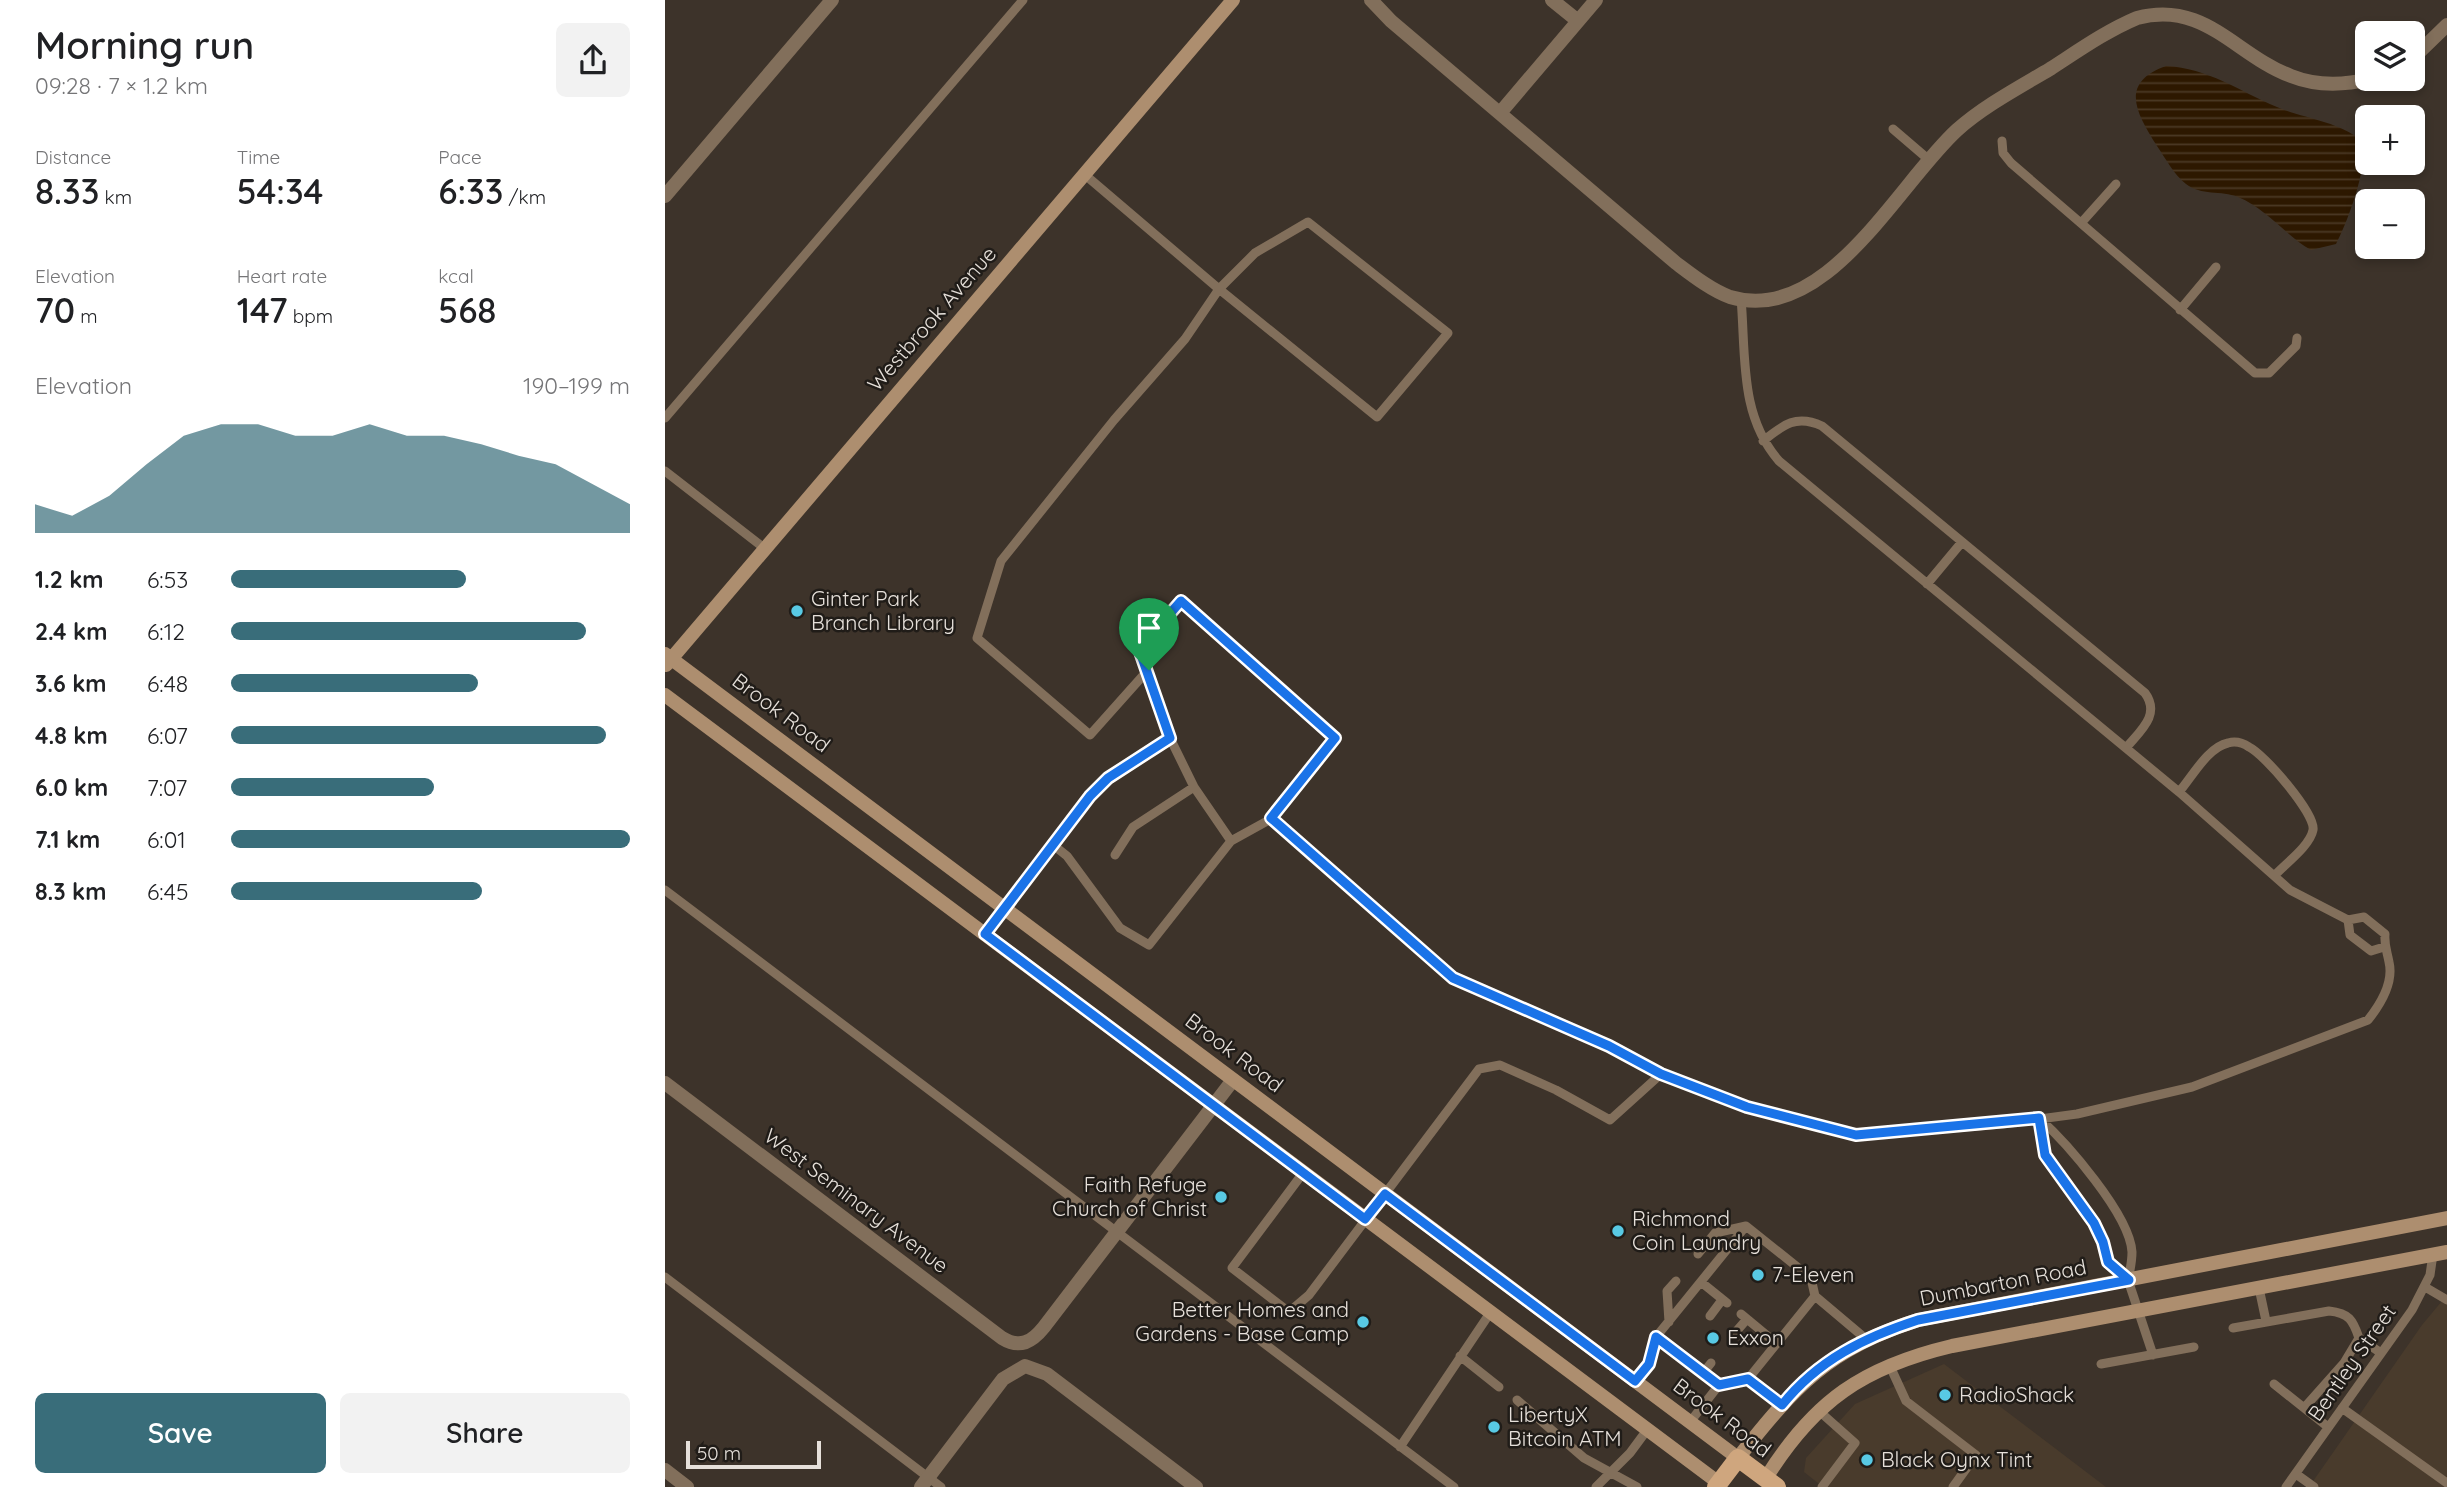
<!DOCTYPE html>
<html lang="en">
<head>
<meta charset="utf-8">
<style>
	:root { --surface:#fff; --page:#f2f2f2; --text:#202124; --muted:#757577; --accent:#396d7a }
	body { margin:0; font-family:Quicksand,sans-serif; background:var(--page); color:var(--text); height:100vh; display:flex; flex-direction:column; font-size:26px; white-space:nowrap }
	* { box-sizing:border-box; margin:0 }
	p { font-size:23px; color:var(--muted) }
	.icon { flex:none; width:38px; height:38px; fill:none; stroke:currentColor; stroke-width:2; stroke-linecap:round; stroke-linejoin:round }
	.map { position:relative; flex:1; overflow:hidden }
	.drawer { display:flex; flex-direction:column; background:var(--surface); width:665px }
	.drawer>* { flex:none }
	.tools { position:absolute; left:1690px; top:21px; display:grid; gap:14px }
	.tools a { display:grid; place-items:center; width:70px; height:70px; border-radius:10px; background:var(--surface); box-shadow:0 4px 10px #0003; font-size:35px }
	.scale { position:absolute; left:21px; bottom:18px; width:135px; box-sizing:border-box; padding-left:7px; border:4px solid #e6e0da; border-top:0; font-size:19px; line-height:24px; white-space:nowrap; color:#e6e0da; -webkit-text-stroke:5px #201c18; paint-order:stroke }
	.pin { position:absolute; display:grid; place-items:center; width:60px; height:60px; color:#fff; margin:-72px -30px; border-radius:50% 50% 50% 0; rotate:-45deg; box-shadow:0 0 7px #0007 }
	.pin .icon { rotate:45deg }
	.round { display:grid; place-items:center; flex:none; width:74px; height:74px; border-radius:10px; background:var(--page) }
	.summary { display:flex; align-items:center; justify-content:space-between; height:119px; padding:0 35px }
	h1 { font-size:38px; font-weight:600; line-height:52px }
	.figures { display:grid; grid-template-columns:repeat(3,1fr); gap:10px; height:119px; padding:7px 35px }
	.figures div { display:grid; align-content:center }
	.figures b { font-size:35px; font-weight:600 }
	.figures small { font-size:19px; font-weight:400 }
	.figures p { font-size:19px }
	.chart { height:196px; padding:14px 35px }
	.chart p { display:flex; justify-content:space-between }
	.chart svg { width:100%; height:126px; margin-top:7px; fill:var(--accent); opacity:.7 }
	.action { display:flex; gap:14px; margin-top:auto; padding:14px 35px }
	.action a { flex:1; height:80px; border-radius:10px; background:var(--accent); color:#fff; font-size:28px; font-weight:600; line-height:80px; text-align:center }
	.action a+a { background:var(--page); color:var(--text) }
	ul { padding:0 35px; list-style:none; font-size:23px }
	li { display:grid; grid-template-columns:112px 84px 1fr; align-items:center; height:52px }
	li i { height:18px; border-radius:9px; background:var(--accent) }
	main { display:flex; flex:1; min-height:0 }
	.map>svg:first-child { display:block }
</style>
</head>
<body>
<main>
<section class="drawer">
<div class="summary"><div><h1>Morning run</h1><p>09:28 · 7 × 1.2 km</p></div><a class="round"><svg class="icon" aria-label="share" viewBox="0 0 24 24"><path d="M12 15V3M7 8l5-5 5 5M5 13v7h14v-7"/></svg></a></div>
<div class="figures">
<div><p>Distance</p><b>8.33<small> km</small></b></div>
<div><p>Time</p><b>54:34</b></div>
<div><p>Pace</p><b>6:33<small> /km</small></b></div>
</div>
<div class="figures">
<div><p>Elevation</p><b>70<small> m</small></b></div>
<div><p>Heart rate</p><b>147<small> bpm</small></b></div>
<div><p>kcal</p><b>568</b></div>
</div>
<div class="chart"><p><span>Elevation</span>190–199 m</p>
<svg viewBox="0 0 160 44" preserveAspectRatio="none"><path d="M0 44V34L10 38L20 31L30 20L40 10L50 6L60 6L70 10L80 10L90 6L100 10L110 10L120 13L130 17L140 20L150 27L160 34V44z"/></svg>
</div>
<ul>
<li><b>1.2 km</b>6:53<i style="width:59%"></i></li>
<li><b>2.4 km</b>6:12<i style="width:89%"></i></li>
<li><b>3.6 km</b>6:48<i style="width:62%"></i></li>
<li><b>4.8 km</b>6:07<i style="width:94%"></i></li>
<li><b>6.0 km</b>7:07<i style="width:51%"></i></li>
<li><b>7.1 km</b>6:01<i style="width:100%"></i></li>
<li><b>8.3 km</b>6:45<i style="width:63%"></i></li>
</ul>
<div class="action"><a>Save</a><a>Share</a></div>
</section>
<div class="map">
<svg width="1782" height="1487" viewBox="0 0 1782 1487">
	<defs>
		<pattern id="water-rules" width="6" height="5" patternUnits="userSpaceOnUse" patternTransform="scale(1.75)"><rect width="6" height="5" fill="#2d1800"/><path d="M0 2.5h6" fill="none" stroke="#4b3925"/></pattern>
	</defs>
	<rect width="100%" height="100%" fill="#3d332a"/>
	<path fill="#493b2c" d="M1782,1295v192h-138l113,-162z
		M1279,1364l162,123h-283l-19,-15 2,-14 49,-54z"/>
	<path fill="url(#water-rules)" d="M1501,66c42,2 73,25 111,41 28,12 61,14 85,34 7,24 -14,80 -26,103l-25,6c-26,-15 -44,-41 -73,-53 -17,-7 -37,-1 -52,-13 -12,-9 -20,-25 -29,-38 -20,-32 -39,-63 9,-80z"/>
	<g fill="none" stroke-linecap="round" stroke-linejoin="round">
		<path stroke="#826f5b" stroke-width="9" d="M1228,129l35,30
			M1337,141l1,12 8,10 244,210h14l27,-27 1,-8
			M419,174l135,115 -34,50 -71,81 -113,141 -24,77 113,97 58,-65 -9,-21 42,-47 154,136 -64,81 182,159 156,68 52,28 -51,46 -54,-30 -56,-25 -21,4 -170,226 -20,17 -57,-44 71,-95
			M643,222l140,111 -71,84 -158,-128 36,-36z
			M1417,222l34,-38
			M1515,310l36,-43
			M0,418l358,-418
			M1098,441c20,-16 33,-27 59,-15l323,267c16,22 -5,38 -19,55
			M0,471l99,77
			M1262,584l35,-42
			M529,787l37,54
			M1514,792c13,-15 29,-45 49,-49 7,-2 15,0 21,4 15,7 67,67 64,83 -3,16 -28,34 -38,45
			M387,844l15,12 53,72 29,17 82,-104 40,-22
			M450,855l18,-28 61,-40 -24,-49
			M0,890l789,597
			M1683,920l2,15 21,16 13,-4
			M320,934l105,-138 18,-18 62,-40 -22,-68
			M996,1074l86,33 109,28 147,-11 74,-10 115,-27 176,-67c12,-15 26,-37 21,-58 -2,-11 -5,-17 -4,-28l-21,-17 -16,3 -58,-30 -111,-98 -400,-331c-40,-46 -33,-105 -38,-163
			M1374,1118l6,37 54,76 9,31 20,18 25,75
			M1374,1118c27,24 91,97 93,134 0,9 -2,19 -4,28
			M1033,1254l17,-21 31,-7
			M0,1277l276,210
			M1036,1282l26,21
			M1760,1287l22,13
			M1594,1288l7,33
			M1076,1314l35,29
			M1045,1316l12,-16
			M1004,1322l-2,-31 9,-10
			M1568,1328l96,-17c20,2 24,9 30,27
			M1069,1334l13,-15
			M991,1337l63,48 29,-6 67,-83
			M795,1356l39,31
			M1224,1364l17,37 70,54 -23,32
			M1436,1364l93,-17
			M1038,1373l8,-10
			M1083,1379l34,26
			M970,1382l14,-18 7,-27 90,-111 65,52 4,18 51,43
			M1609,1384l54,43
			M852,1400l67,58 53,29
			M1639,1408l40,-45 15,-25 22,15
			M1677,1408l105,75
			M1154,1411l36,32 -33,44
			M1025,1422l29,-37
			M735,1447l90,-134
			M1631,1474l18,13
			M931,1487l34,-34 17,-23
			M1621,1487l126,-177 18,-35 3,-21"/>
		<path stroke="#826f5b" stroke-width="14" d="M706,0l20,21 285,242c16,12 35,27 54,34 96,29 167,-112 227,-167 27,-24 61,-42 93,-61 28,-18 56,-38 87,-51 68,-18 98,37 154,58 25,10 54,9 79,3
			M887,0l26,21
			M1748,58l34,-33
			M835,113l96,-113
			M0,196l167,-196
			M0,1083l337,255c18,11 30,4 42,-11l189,-247
			M0,1470l22,17
			M256,1487l82,-108 22,-13 22,8 149,113"/>
		<path stroke="#ad8e6f" stroke-width="14" d="M0,654l1073,804c57,-72 91,-110 180,-138l529,-102
			M1,665l567,-665
			M0,695l1054,788
			M1101,1478c48,-77 97,-111 186,-132l495,-94"/>
		<path stroke="#cfa67e" stroke-width="18" d="M1051,1487l22,-29 39,29"/>
	</g>
	<g fill="none" stroke-linecap="round" stroke-linejoin="round">
		<g stroke="#fff" stroke-width="14">
			<path id="route" d="M516,601l154,137 -64,80 182,160 156,68 52,28 86,33 109,28 183,-17 6,37 49,68 9,19 5,20 21,18 -211,40c-53,17 -100,40 -136,85l-34,-26 -29,6 -63,-48 -7,27 -14,17 -250,-187 -20,25 -380,-285 105,-138 18,-18 62,-40 -31,-89z"/>
		</g>
		<use href="#route" stroke="#1a73e8" stroke-width="9"/>
	</g>
	<g fill="#58c9e4" stroke="#201c18" stroke-width="2.5">
		<circle cx="132" cy="611" r="7"/>
		<circle cx="556" cy="1197" r="7"/>
		<circle cx="953" cy="1231" r="7"/>
		<circle cx="1093" cy="1275" r="7"/>
		<circle cx="698" cy="1322" r="7"/>
		<circle cx="1048" cy="1338" r="7"/>
		<circle cx="1280" cy="1395" r="7"/>
		<circle cx="829" cy="1427" r="7"/>
		<circle cx="1202" cy="1460" r="7"/>
	</g>
	<g text-anchor="middle" stroke-width="5" stroke-linejoin="round" paint-order="stroke">
		<g font-size="21" fill="#e6e0da" stroke="#201c18">
			<text transform="translate(267 319) rotate(-49)" y="7">Westbrook Avenue</text>
			<text transform="translate(116 713) rotate(37)" y="7">Brook Road</text>
			<text transform="translate(569 1053) rotate(37)" y="7">Brook Road</text>
			<text transform="translate(191 1201) rotate(37)" y="7">West Seminary Avenue</text>
			<text transform="translate(1338 1283) rotate(-11)" y="7">Dumbarton Road</text>
			<text transform="translate(1687 1363) rotate(-55)" y="7">Bentley Street</text>
			<text transform="translate(1057 1418) rotate(37)" y="7">Brook Road</text>
		</g>
		<g font-size="21" fill="#e6e0da" stroke="#201c18" text-anchor="start">
			<text x="146" y="606">Ginter Park<tspan x="146" dy="24">Branch Library</tspan></text>
			<text x="542" y="1192" text-anchor="end">Faith Refuge<tspan x="542" dy="24">Church of Christ</tspan></text>
			<text x="967" y="1226">Richmond<tspan x="967" dy="24">Coin Laundry</tspan></text>
			<text x="1107" y="1282">7-Eleven</text>
			<text x="684" y="1317" text-anchor="end">Better Homes and<tspan x="684" dy="24">Gardens - Base Camp</tspan></text>
			<text x="1062" y="1345">Exxon</text>
			<text x="1294" y="1402">RadioShack</text>
			<text x="843" y="1422">LibertyX<tspan x="843" dy="24">Bitcoin ATM</tspan></text>
			<text x="1216" y="1467">Black Oynx Tint</text>
		</g>
	</g>
</svg>
<div class="tools">
<a><svg class="icon" aria-label="layers" viewBox="0 0 24 24"><path d="M12 4l9 5-9 5-9-5zM3 14l9 5 9-5"/></svg></a>
<a>+</a>
<a>−</a>
</div>
<div class="scale">50 m</div>
<div class="pin" style="left:484px;top:670px;background:#1e9e55"><svg class="icon" aria-label="arrive" viewBox="0 0 24 24"><path d="M6 21V4h12l-3 4 3 4H6"/></svg></div>
</div>
</main>
</body>
</html>
